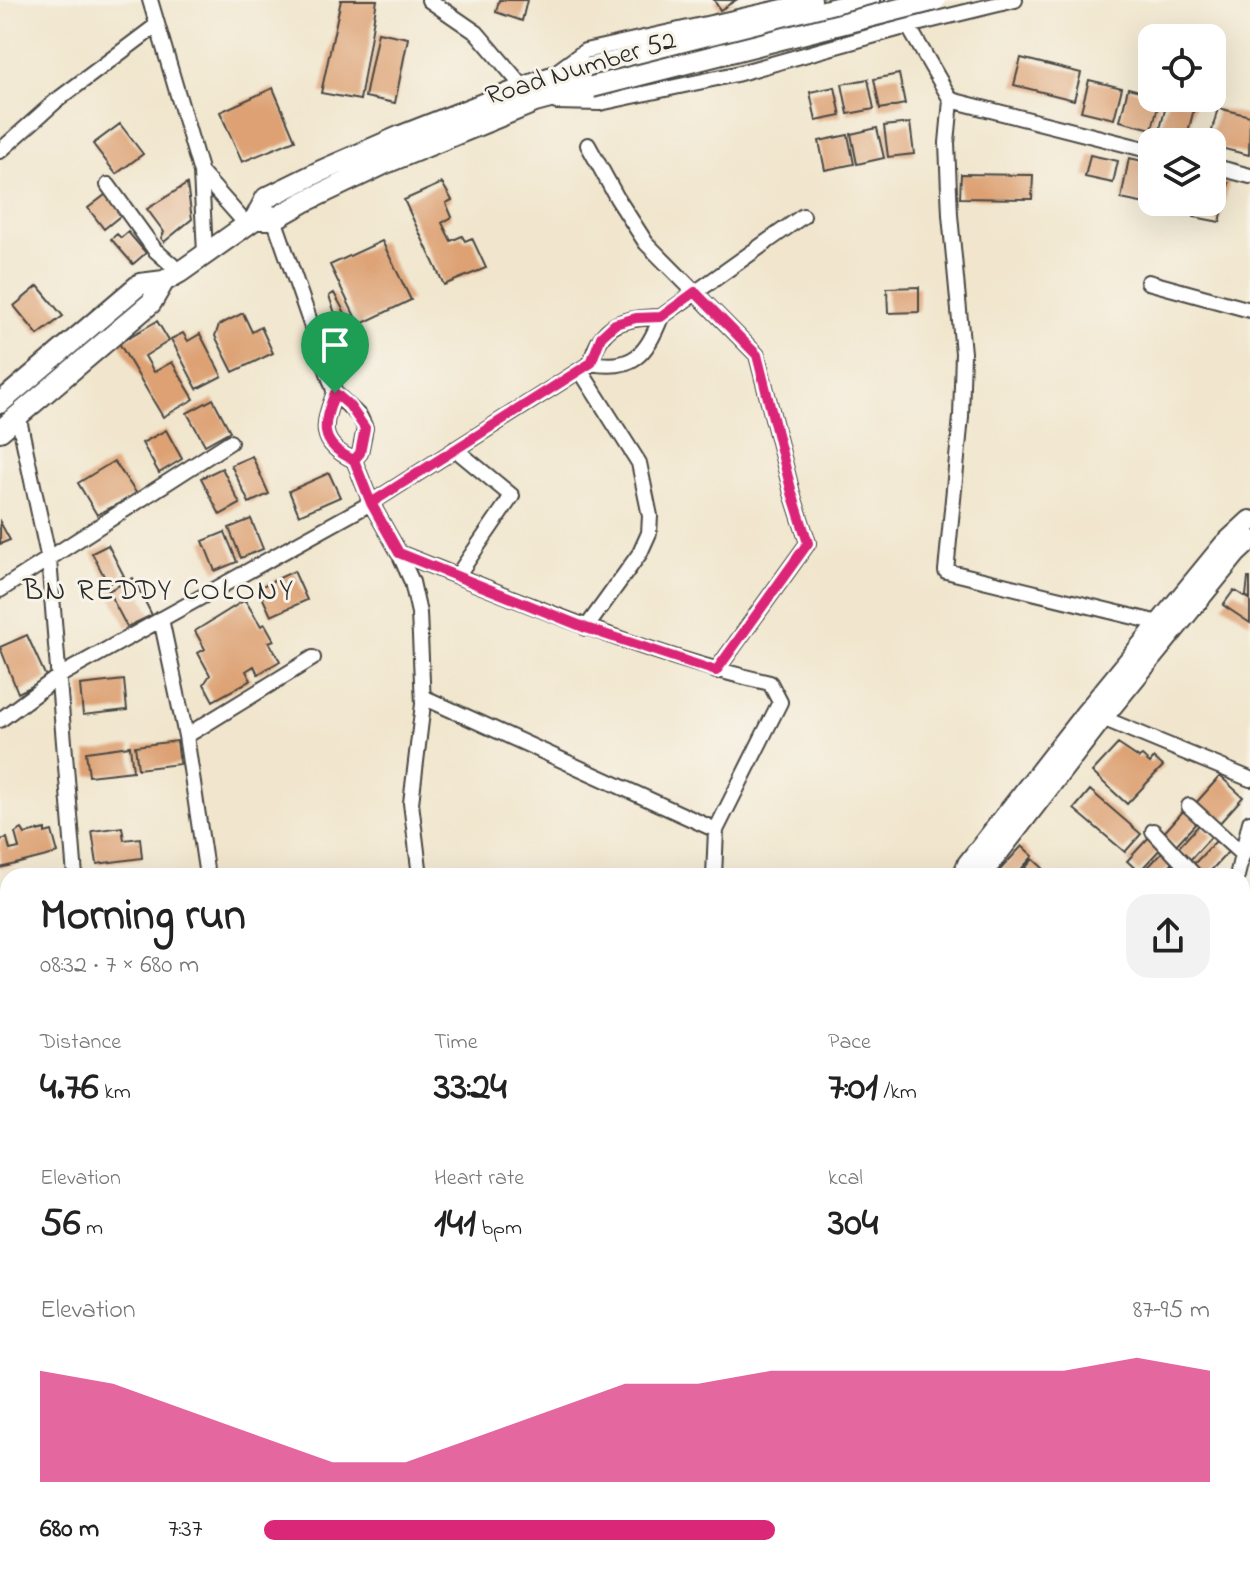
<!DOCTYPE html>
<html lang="en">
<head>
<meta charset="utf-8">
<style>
	:root { --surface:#fff; --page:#f2f2f2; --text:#222; --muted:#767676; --accent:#db2777 }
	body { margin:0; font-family:"Indie Flower",sans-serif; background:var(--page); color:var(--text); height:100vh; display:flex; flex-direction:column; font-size:30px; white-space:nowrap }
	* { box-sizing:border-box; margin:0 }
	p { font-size:26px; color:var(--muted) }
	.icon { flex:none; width:44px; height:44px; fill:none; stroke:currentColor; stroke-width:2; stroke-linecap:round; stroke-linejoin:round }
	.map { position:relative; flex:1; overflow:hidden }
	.sheet { position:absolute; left:0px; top:868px; width:1250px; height:710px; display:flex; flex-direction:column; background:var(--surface); border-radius:24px 24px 0 0; box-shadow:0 8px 32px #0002 }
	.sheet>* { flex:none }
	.buttons { position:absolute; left:1138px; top:24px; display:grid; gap:16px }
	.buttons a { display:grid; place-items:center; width:88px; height:88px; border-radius:16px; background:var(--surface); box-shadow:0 8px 32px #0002; font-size:40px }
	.pin { position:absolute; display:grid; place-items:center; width:68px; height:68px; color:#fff; margin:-82px -34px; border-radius:50% 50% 50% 0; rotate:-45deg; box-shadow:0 0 8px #0007 }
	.pin .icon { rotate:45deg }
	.round { display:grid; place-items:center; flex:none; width:84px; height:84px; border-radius:24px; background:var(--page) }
	.summary { display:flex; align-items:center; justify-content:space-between; height:136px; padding:0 40px }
	h1 { font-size:44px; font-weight:800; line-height:60px }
	.figures { display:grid; grid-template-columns:repeat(3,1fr); gap:12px; height:136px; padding:8px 40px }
	.figures div { display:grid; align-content:center }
	.figures b { font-size:40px; font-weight:800 }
	.figures small { font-size:22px; font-weight:400 }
	.figures p { font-size:22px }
	.chart { height:224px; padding:16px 40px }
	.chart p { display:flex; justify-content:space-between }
	.chart svg { width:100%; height:144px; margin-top:8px; fill:var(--accent); opacity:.7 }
	ul { padding:0 40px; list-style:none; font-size:26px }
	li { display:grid; grid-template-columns:128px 96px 1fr; align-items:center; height:60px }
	li i { height:20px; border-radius:10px; background:var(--accent) }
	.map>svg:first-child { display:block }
</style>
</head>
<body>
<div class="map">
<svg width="1250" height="1577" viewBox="0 0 1250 1577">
	<rect width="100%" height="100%" fill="#f7f3e8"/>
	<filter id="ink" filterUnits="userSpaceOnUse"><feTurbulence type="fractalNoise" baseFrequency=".0125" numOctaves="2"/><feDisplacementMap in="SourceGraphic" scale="16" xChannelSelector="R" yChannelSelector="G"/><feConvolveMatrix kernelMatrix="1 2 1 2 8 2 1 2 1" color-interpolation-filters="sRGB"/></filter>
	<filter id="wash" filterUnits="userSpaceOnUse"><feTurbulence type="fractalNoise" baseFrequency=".006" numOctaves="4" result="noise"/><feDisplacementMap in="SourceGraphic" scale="32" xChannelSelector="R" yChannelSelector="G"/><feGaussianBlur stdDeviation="1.8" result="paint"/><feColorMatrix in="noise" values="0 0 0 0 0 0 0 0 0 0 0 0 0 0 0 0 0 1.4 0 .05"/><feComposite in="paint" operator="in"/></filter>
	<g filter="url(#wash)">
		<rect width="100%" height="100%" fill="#f1e6cd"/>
		<g id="blocks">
			<path fill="#dda173" d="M341,0h36l-17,100 -39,-7z
				M499,0h28l-5,21 -26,-9z
				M714,0h22l-16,10z
				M378,32l30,6 -13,65 -30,-6z
				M1021,58l60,15 -7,27 -60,-15z
				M899,74l6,30 -25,5 -6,-30z
				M868,79l6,30 -26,5 -6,-30z
				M1089,80l33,8 -8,31 -33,-8z
				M835,87l6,29 -25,5 -6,-29z
				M273,88l22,52 -53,22 -22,-50z
				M1128,88l24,6v4h8l-8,31 -32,-8z
				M1168,98l27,7 -8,31 -27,-7z
				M1218,108l32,8 -1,39 -37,-9v-4h-3z
				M910,123l4,31 -26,3 -4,-31z
				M120,124l23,30 -27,20 -23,-30z
				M877,128l7,30 -27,6 -6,-30z
				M848,135l6,29 -29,6 -6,-29z
				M1090,155l28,6 -5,22 -28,-6z
				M1129,158l23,5 -2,42 -29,-6z
				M961,174l72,1 -1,24 -72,-1z
				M1212,179l17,4 -9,39 -26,-5 3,-15h15z
				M442,183l10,17 -6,3 6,14 -10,6 9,18 11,-5 3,5 7,-3 14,30 -42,17 -40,-85z
				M187,184l5,35 -28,23 -3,-4 3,-6 -17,-23z
				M109,192l16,20 -21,17 -16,-21z
				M128,232l18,21 -13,11 -22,-25 6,-5 4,4z
				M382,241l29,59 -52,25 -29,-60z
				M38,286l25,30 -25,19 -24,-29z
				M919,287v25l-31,1 -1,-25z
				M334,293l28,51 -13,7 -15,-30 3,-2 -8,-23z
				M243,313l9,19 9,-5 12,26 -40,19 -18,-36 4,-11z
				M157,321l12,20 -24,15 9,16 18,-10 22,37 -31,18 -44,-74z
				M183,333l5,8 12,-7 22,42 -25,13 -26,-50z
				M213,399l17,32 -25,14 -18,-32z
				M166,430l16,29 -23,14 -17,-30z
				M252,456l17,38 -20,9 -18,-38z
				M114,461l23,33 -40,21 -19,-32z
				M222,468l18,36 -20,11 -19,-37z
				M329,473l11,24 -41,18 -10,-24z
				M251,519l12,30 -22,9 -12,-30z
				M0,522l10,18 -10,4z
				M225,532l12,30 -22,9 -12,-30z
				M108,545l16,31 -16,8 -16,-31z
				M294,571l13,29 -36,16 -13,-28z
				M133,578l19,37 -25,12 -19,-36z
				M1248,578h2v21l-4,-3z
				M1234,590l16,10v23l-27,-18z
				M245,600l16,26 4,-2 9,16 -5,2 11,19 -22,13 -4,-8 -8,5 5,9 -38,21 -9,-17 6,-9 -12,-22 7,-4 -10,-18z
				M27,635l20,44 -29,14 -18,-46z
				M124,680l3,30 -44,5 -3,-30z
				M177,741l3,23 -42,5 -3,-23z
				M1118,744l21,14 3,-2 8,7 4,-5 9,8 -36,38 -35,-32z
				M130,746l3,25 -44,5 -3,-24z
				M1220,776l23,21 -25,28 -23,-21z
				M1090,790l51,44 -16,18 -51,-43z
				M1185,809l13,12 -23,25 -13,-11z
				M1199,825l13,11 -22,24 -13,-11z
				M122,827l2,13 16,-2 2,20 -45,6 -5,-33z
				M22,829l3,5 20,-5v4l7,-2 6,22 -58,15v-28l7,-2 3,12 9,-2 -4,-15z
				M1151,835l12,11 -24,26 -12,-11z
				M1216,841l12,11 -22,24h-5l-10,-9z
				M1022,846l11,10 -18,20h-11l-5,-5z
				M1164,850l11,10 -15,16h-20z
				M1033,859l12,11 -6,6h-21z
				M1178,864l13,12h-24z
				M6,1373h2v28l-6,-1z
				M1084,1570h6l3,7h-24z
				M1138,1570h25l-15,7h-7z
				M1180,1570h10l4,7h-29z"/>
		</g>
	</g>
	<g filter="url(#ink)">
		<use href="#blocks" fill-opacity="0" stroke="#494743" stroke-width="2"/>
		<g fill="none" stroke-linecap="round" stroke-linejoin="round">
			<g stroke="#494743" stroke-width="18">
				<path id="street" d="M150,0l51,173 4,80
					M429,0l48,33 47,55
					M893,0l58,100 -4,43 3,72 13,138 -2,64 -15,154 213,52
					M555,73l30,-22 229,-51
					M951,100l201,51
					M556,102l44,1 136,-29 172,-48 107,-26
					M588,145l29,53 29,45 111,112 35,138 16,50 -92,128
					M0,151l56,-50 101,-76
					M1212,166l38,10
					M201,173l45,51
					M108,185l47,65 25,22
					M272,213l63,180 25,24 5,11 -5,25 -6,7
					M1148,282l102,28
					M591,363c10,-41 32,-45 70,-46
					M580,370l59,93 11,53 -1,17 -9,20 -54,75
					M335,393c-13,32 -17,51 19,67l17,43 28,50 13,29 7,31 4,91 -12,99 9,73
					M18,415l31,145 26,316
					M455,449l57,47 -55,80
					M399,553c122,48 243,101 371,130l10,19 -64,128 -2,46
					M0,590l230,-148
					M161,619l25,117 21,140
					M423,697l293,133
					M1095,715l155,64
					M0,720l59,-44 312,-173 220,-140c42,8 56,-9 70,-46l142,-101
					M186,736l127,-78
					M1189,806l54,49
					M1153,831l42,45
					M1237,876l13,-54
					M0,1042l8,-4
					M0,1110l8,189
					M1242,1312l8,101
					M336,1570l10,7
					M753,1570l18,7
					M1120,1570l3,7
					M692,1577l4,-7
					M783,1577l4,-7"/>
			</g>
			<g stroke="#494743" stroke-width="24">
				<path id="secondary" d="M255,219l11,-21 55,-27 80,-35 148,-58 320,-78
					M0,403l140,-119 24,-3 16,-9 75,-53h19l30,-17 82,-39 149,-61 57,-15
					M0,431l151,-128 13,-22
					M963,876l5,-12 119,-152 137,-167 26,-24
					M980,876l122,-158 134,-165 14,-13
					M1005,1570l2,7
					M1022,1570l2,7"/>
			</g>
			<use href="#street" stroke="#fff" stroke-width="14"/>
			<use href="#secondary" stroke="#fff" stroke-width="20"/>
			<g stroke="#494743" stroke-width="24" stroke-linecap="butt">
				<path id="secondary-bridge" d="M592,87l343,-87"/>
			</g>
			<use href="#secondary-bridge" stroke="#fff" stroke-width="20"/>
		</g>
	</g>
	<g fill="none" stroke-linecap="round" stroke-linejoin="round" filter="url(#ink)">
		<g stroke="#fff" stroke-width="16">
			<path id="route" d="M335,393l14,12 16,23 -5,25 -6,7 17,43 28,50 187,75 130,43 92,-128 -16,-50 -35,-138 -62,-63 -34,25 -25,1 -21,6 -14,13 -10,26 -220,140 -17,-43c-36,-16 -32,-35 -19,-67"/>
		</g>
		<use href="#route" stroke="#db2777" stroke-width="10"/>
	</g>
	<g text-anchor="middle" stroke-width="6" stroke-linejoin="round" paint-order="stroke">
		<g font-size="28" fill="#2b2b2b" stroke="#f7f3e8">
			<text transform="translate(580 66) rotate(-17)" y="10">Road Number 52</text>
		</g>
		<g font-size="30" letter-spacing="2" fill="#2b2b2b" stroke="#f7f3e8">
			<text x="159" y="599">BN REDDY COLONY</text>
		</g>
	</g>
</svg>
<div class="buttons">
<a><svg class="icon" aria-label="locate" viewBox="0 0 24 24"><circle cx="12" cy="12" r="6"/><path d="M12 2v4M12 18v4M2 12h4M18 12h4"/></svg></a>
<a><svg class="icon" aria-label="layers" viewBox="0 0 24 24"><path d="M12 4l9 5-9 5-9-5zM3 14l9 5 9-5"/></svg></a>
</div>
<div class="pin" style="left:335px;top:393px;background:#1e9e55"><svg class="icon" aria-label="arrive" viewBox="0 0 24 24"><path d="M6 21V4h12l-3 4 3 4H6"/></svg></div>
<section class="sheet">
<div class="summary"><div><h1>Morning run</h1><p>08:32 · 7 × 680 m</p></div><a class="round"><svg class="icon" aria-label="share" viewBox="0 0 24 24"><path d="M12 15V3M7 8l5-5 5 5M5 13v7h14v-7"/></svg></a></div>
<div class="figures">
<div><p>Distance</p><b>4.76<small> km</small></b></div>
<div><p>Time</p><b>33:24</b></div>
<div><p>Pace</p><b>7:01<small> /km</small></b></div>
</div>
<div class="figures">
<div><p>Elevation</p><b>56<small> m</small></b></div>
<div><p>Heart rate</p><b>141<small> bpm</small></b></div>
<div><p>kcal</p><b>304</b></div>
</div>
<div class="chart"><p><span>Elevation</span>87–95 m</p>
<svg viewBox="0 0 160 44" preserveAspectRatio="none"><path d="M0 44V10L10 14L20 22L30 30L40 38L50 38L60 30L70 22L80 14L90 14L100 10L110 10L120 10L130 10L140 10L150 6L160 10V44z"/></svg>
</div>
<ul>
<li><b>680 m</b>7:37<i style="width:54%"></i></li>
</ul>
</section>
</div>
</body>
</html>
